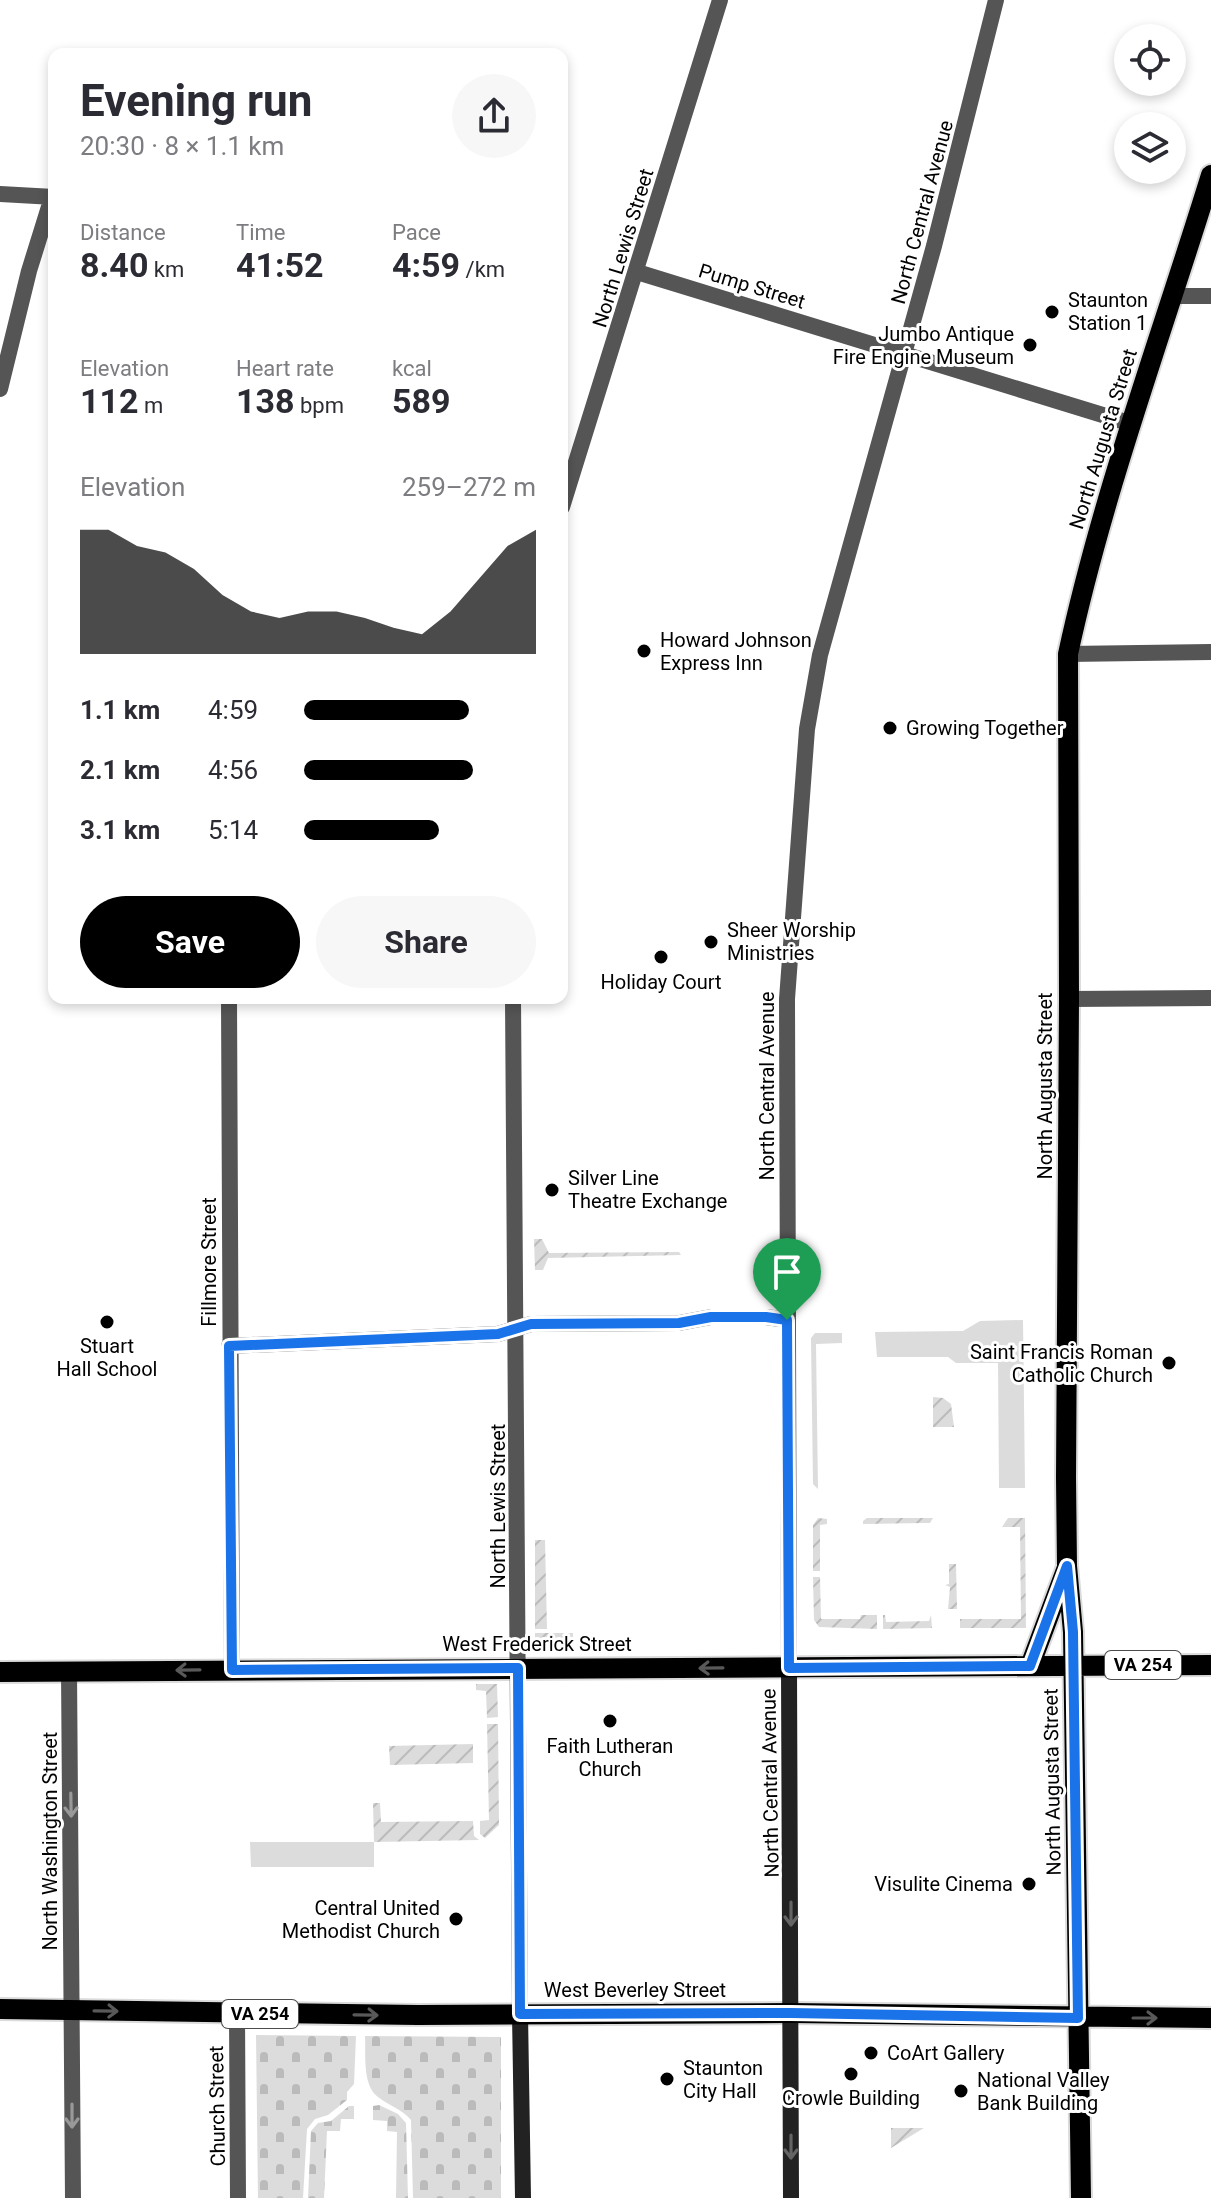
<!DOCTYPE html>
<html lang="en">
<head>
<meta charset="utf-8">
<style>
	:root { --surface:#fff; --page:#f7f7f7; --text:#2b2b33; --muted:#7c7c81; --accent:#000 }
	body { margin:0; font-family:Roboto,sans-serif; background:var(--page); color:var(--text); height:100vh; display:flex; flex-direction:column; font-size:30px; white-space:nowrap }
	* { box-sizing:border-box; margin:0 }
	p { font-size:26px; color:var(--muted) }
	.icon { flex:none; width:44px; height:44px; fill:none; stroke:currentColor; stroke-width:2; stroke-linecap:round; stroke-linejoin:round }
	.map { position:relative; flex:1; overflow:hidden }
	.sheet { position:absolute; left:48px; top:48px; width:520px; height:956px; display:flex; flex-direction:column; background:var(--surface); border-radius:16px; box-shadow:0 4px 12px #0003 }
	.sheet>* { flex:none }
	.controls { position:absolute; left:1114px; top:24px; display:grid; gap:16px }
	.controls a { display:grid; place-items:center; width:72px; height:72px; border-radius:50%; background:var(--surface); box-shadow:0 4px 12px #0003; font-size:40px }
	.pin { position:absolute; display:grid; place-items:center; width:68px; height:68px; color:#fff; margin:-82px -34px; border-radius:50% 50% 50% 0; rotate:-45deg; box-shadow:0 0 8px #0007 }
	.pin .icon { rotate:45deg }
	.round { display:grid; place-items:center; flex:none; width:84px; height:84px; border-radius:42px; background:var(--page) }
	.summary { display:flex; align-items:center; justify-content:space-between; height:136px; padding:0 32px }
	h1 { font-size:44px; font-weight:700; line-height:60px }
	.figures { display:grid; grid-template-columns:repeat(3,1fr); gap:12px; height:136px; padding:8px 32px }
	.figures div { display:grid; align-content:center }
	.figures b { font-size:34px; font-weight:700 }
	.figures small { font-size:22px; font-weight:400 }
	.figures p { font-size:22px }
	.chart { height:224px; padding:16px 32px }
	.chart p { display:flex; justify-content:space-between }
	.chart svg { width:100%; height:144px; margin-top:8px; fill:var(--accent); opacity:.7 }
	.cta { display:flex; gap:16px; margin-top:auto; padding:16px 32px }
	.cta a { flex:1; height:92px; border-radius:48px; background:var(--accent); color:#fff; font-size:32px; font-weight:700; line-height:92px; text-align:center }
	.cta a+a { background:var(--page); color:var(--text) }
	ul { padding:0 32px; list-style:none; font-size:26px }
	li { display:grid; grid-template-columns:128px 96px 1fr; align-items:center; height:60px }
	li i { height:20px; border-radius:10px; background:var(--accent) }
	.map>svg:first-child { display:block }
</style>
</head>
<body>
<div class="map">
<svg width="1211" height="2198" viewBox="0 0 1211 2198">
	<defs>
		<pattern id="cemetery-stones" width="16" height="16" patternUnits="userSpaceOnUse" patternTransform="scale(2)"><rect width="16" height="16" fill="#dcdcdc"/><path d="M2 7V4a2 2 0 0 1 4 0v3zM10 15v-3a2 2 0 0 1 4 0v3z" fill="#bbb"/></pattern>
		<pattern id="garden-furrows" width="10" height="10" patternUnits="userSpaceOnUse" patternTransform="scale(2)"><rect width="10" height="10" fill="#dcdcdc"/><path d="M-1 1l2-2M0 10L10 0M9 11l2-2" fill="none" stroke="#bbb"/></pattern>
	</defs>
	<rect width="100%" height="100%" fill="#fff"/>
	<path fill="#dcdcdc" d="M1023,1320l2,168h-26l-1,-125h-42l-8,-6h-71l-2,-25 88,-1 17,-10z
		M815,1333h27v10l-26,1 2,145 -5,-5 -2,-146z
		M250,1842h124v25h-123z"/>
	<path fill="url(#cemetery-stones)" d="M256,2035l100,1 -2,48 -7,8v8l-19,15 -13,4 -8,10 -4,69h-45z
		M365,2036l136,1v161h-88l-2,-78c-9,-11 -22,-14 -33,-23 -16,-12 -12,-43 -13,-61z
		M379,2105l19,9 8,9 2,75h-12l1,-66 -10,-1v-10l-14,-1v-14z
		M349,2106h5v13h-13l-1,12h-13l-3,67h-16l3,-67 7,-8 13,-2z"/>
	<path fill="url(#garden-furrows)" d="M534,1239h8l7,14 130,-1 2,3 -133,3 -5,12h-8z
		M933,1397l10,1 8,6 3,23h-21z
		M818,1518l9,1v5l-7,1v46h-7v-46z
		M867,1518h66l-3,5h-5l-62,1v-3z
		M1008,1518h17l1,110h-66v-9h61l-1,-92h-18z
		M535,1540h10l2,89h-12z
		M949,1564h7l1,45h-9l2,-22 -5,-2 4,-1z
		M813,1577h7l1,42h39l1,-4h16v14l-58,-2 -5,-7z
		M883,1615h2l1,7 43,-1 2,-6 1,13 -49,1z
		M535,1633h38v12l-2,2 -36,1z
		M476,1684h21l1,33 -11,1 -1,-27 -10,-1z
		M487,1724h11l1,101 -14,13 -5,-4v-13l9,-1z
		M473,1744v19l-83,2 -1,-19z
		M373,1803h7l1,19 92,-1 1,15 5,4 -105,2z
		M891,2128h33l-33,20z"/>
	<g fill="none" stroke-linecap="round" stroke-linejoin="round">
		<g stroke="#dbdbdb" stroke-width="24">
			<path id="primary" d="M1030,1666l36,-96
				M0,1672l1211,-7
				M0,2009l418,6 373,-2 420,5
				M1081,2198l-8,-566 -6,-66 -1,-88 3,-479 -1,-345c35,-162 94,-320 143,-479"/>
		</g>
		<path stroke="#555" stroke-width="16" d="M0,194l54,3
			M637,272l495,152
			M1173,296h38
			M0,389l29,-118 23,-74
			M1068,654l143,-2
			M229,998l3,672
			M1069,999l142,-1
			M229,1346l269,-12 33,-10 148,-1 32,-6h55l21,3
			M69,1671l4,527
			M237,2014l1,184"/>
		<path stroke="#555" stroke-width="16" d="M562,507l158,-507
			M513,998l7,1016
			M789,1668l-2,-669 20,-270 13,-74 114,-409 62,-246"/>
		<path stroke="#222" stroke-width="16" d="M789,1668l2,530
			M520,2014l3,184"/>
		<use href="#primary" stroke="#000" stroke-width="20"/>
	</g>
	<defs><path id="oneway-shaft" d="M-6 0H5M1.5-3L5.5 0L1.5 3" fill="none" stroke-width="1.6" stroke-linecap="round" stroke-linejoin="round" transform="scale(2)"/></defs>
	<g stroke="#595959">
		<use href="#oneway-shaft" transform="translate(711 1668) rotate(179)"/>
		<use href="#oneway-shaft" transform="translate(188 1670) rotate(179)"/>
		<use href="#oneway-shaft" transform="translate(106 2011) rotate(1)"/>
		<use href="#oneway-shaft" transform="translate(366 2015) rotate(1)"/>
		<use href="#oneway-shaft" transform="translate(1145 2018)"/>
	</g>
	<g stroke="#999">
		<use href="#oneway-shaft" transform="translate(71 1805) rotate(89)"/>
		<use href="#oneway-shaft" transform="translate(72 2116) rotate(90)"/>
	</g>
	<g stroke="#646464">
		<use href="#oneway-shaft" transform="translate(791 1914) rotate(90)"/>
		<use href="#oneway-shaft" transform="translate(791 2147) rotate(90)"/>
	</g>
	<g fill="none" stroke-linecap="round" stroke-linejoin="round">
		<g stroke="#fff" stroke-width="16">
			<path id="route" d="M711,1317h55l21,3 2,348 241,-2 37,-100 6,66 5,386 -287,-5 -271,1 -2,-346 -286,2 -3,-324 269,-12 33,-10 148,-1z"/>
		</g>
		<use href="#route" stroke="#1a73e8" stroke-width="10"/>
	</g>
	<g fill="#000" stroke="#fff" stroke-width="3">
		<circle cx="1052" cy="312" r="8"/>
		<circle cx="1030" cy="345" r="8"/>
		<circle cx="644" cy="651" r="8"/>
		<circle cx="890" cy="728" r="8"/>
		<circle cx="711" cy="942" r="8"/>
		<circle cx="661" cy="957" r="8"/>
		<circle cx="552" cy="1190" r="8"/>
		<circle cx="107" cy="1322" r="8"/>
		<circle cx="1169" cy="1363" r="8"/>
		<circle cx="610" cy="1721" r="8"/>
		<circle cx="1029" cy="1884" r="8"/>
		<circle cx="456" cy="1919" r="8"/>
		<circle cx="871" cy="2053" r="8"/>
		<circle cx="851" cy="2074" r="8"/>
		<circle cx="667" cy="2079" r="8"/>
		<circle cx="961" cy="2091" r="8"/>
	</g>
	<g text-anchor="middle" stroke-width="6" stroke-linejoin="round" paint-order="stroke">
		<g fill="#fff" stroke="#4c4c4c" stroke-width="2">
			<rect x="1105" y="1651" width="76" height="28" rx="6"/>
			<rect x="222" y="2000" width="76" height="28" rx="6"/>
		</g>
		<g font-size="18" font-weight="bold" fill="#000">
			<text x="1143" y="1671">VA 254</text>
			<text x="260" y="2020">VA 254</text>
		</g>
		<g font-size="20" fill="#000" stroke="#fff">
			<text transform="translate(922 212) rotate(-75)" y="7">North Central Avenue</text>
			<text transform="translate(623 248) rotate(-73)" y="7">North Lewis Street</text>
			<text transform="translate(752 286) rotate(17)" y="7">Pump Street</text>
			<text transform="translate(1103 439) rotate(-73)" y="7">North Augusta Street</text>
			<text transform="translate(767 1086) rotate(-90)" y="7">North Central Avenue</text>
			<text transform="translate(1045 1086) rotate(-90)" y="7">North Augusta Street</text>
			<text transform="translate(209 1262) rotate(-90)" y="7">Fillmore Street</text>
			<text transform="translate(498 1506) rotate(-90)" y="7">North Lewis Street</text>
			<text x="537" y="1651">West Frederick Street</text>
			<text transform="translate(1052 1782) rotate(-91)" y="7">North Augusta Street</text>
			<text transform="translate(770 1783) rotate(-91)" y="7">North Central Avenue</text>
			<text transform="translate(50 1841) rotate(-90)" y="7">North Washington Street</text>
			<text x="635" y="1997">West Beverley Street</text>
			<text transform="translate(217 2106) rotate(-91)" y="7">Church Street</text>
		</g>
		<g font-size="20" fill="#000" stroke="#fff" text-anchor="start">
			<text x="1068" y="307">Staunton<tspan x="1068" dy="23">Station 1</tspan></text>
			<text x="1014" y="341" text-anchor="end">Jumbo Antique<tspan x="1014" dy="23">Fire Engine Museum</tspan></text>
			<text x="660" y="647">Howard Johnson<tspan x="660" dy="23">Express Inn</tspan></text>
			<text x="906" y="735">Growing Together</text>
			<text x="727" y="937">Sheer Worship<tspan x="727" dy="23">Ministries</tspan></text>
			<text x="661" y="989" text-anchor="middle">Holiday Court</text>
			<text x="568" y="1185">Silver Line<tspan x="568" dy="23">Theatre Exchange</tspan></text>
			<text x="107" y="1353" text-anchor="middle">Stuart<tspan x="107" dy="23">Hall School</tspan></text>
			<text x="1153" y="1359" text-anchor="end">Saint Francis Roman<tspan x="1153" dy="23">Catholic Church</tspan></text>
			<text x="610" y="1753" text-anchor="middle">Faith Lutheran<tspan x="610" dy="23">Church</tspan></text>
			<text x="1013" y="1891" text-anchor="end">Visulite Cinema</text>
			<text x="440" y="1915" text-anchor="end">Central United<tspan x="440" dy="23">Methodist Church</tspan></text>
			<text x="887" y="2060">CoArt Gallery</text>
			<text x="683" y="2075">Staunton<tspan x="683" dy="23">City Hall</tspan></text>
			<text x="977" y="2087">National Valley<tspan x="977" dy="23">Bank Building</tspan></text>
			<text x="851" y="2105" text-anchor="middle">Crowle Building</text>
		</g>
	</g>
</svg>
<div class="controls">
<a><svg class="icon" aria-label="locate" viewBox="0 0 24 24"><circle cx="12" cy="12" r="6"/><path d="M12 2v4M12 18v4M2 12h4M18 12h4"/></svg></a>
<a><svg class="icon" aria-label="layers" viewBox="0 0 24 24"><path d="M12 4l9 5-9 5-9-5zM3 14l9 5 9-5"/></svg></a>
</div>
<div class="pin" style="left:787px;top:1320px;background:#1e9e55"><svg class="icon" aria-label="arrive" viewBox="0 0 24 24"><path d="M6 21V4h12l-3 4 3 4H6"/></svg></div>
<section class="sheet">
<div class="summary"><div><h1>Evening run</h1><p>20:30 · 8 × 1.1 km</p></div><a class="round"><svg class="icon" aria-label="share" viewBox="0 0 24 24"><path d="M12 15V3M7 8l5-5 5 5M5 13v7h14v-7"/></svg></a></div>
<div class="figures">
<div><p>Distance</p><b>8.40<small> km</small></b></div>
<div><p>Time</p><b>41:52</b></div>
<div><p>Pace</p><b>4:59<small> /km</small></b></div>
</div>
<div class="figures">
<div><p>Elevation</p><b>112<small> m</small></b></div>
<div><p>Heart rate</p><b>138<small> bpm</small></b></div>
<div><p>kcal</p><b>589</b></div>
</div>
<div class="chart"><p><span>Elevation</span>259–272 m</p>
<svg viewBox="0 0 160 44" preserveAspectRatio="none"><path d="M0 44V6L10 6L20 11L30 13L40 18L50 26L60 31L70 33L80 31L90 31L100 33L110 36L120 38L130 31L140 21L150 11L160 6V44z"/></svg>
</div>
<ul>
<li><b>1.1 km</b>4:59<i style="width:71%"></i></li>
<li><b>2.1 km</b>4:56<i style="width:73%"></i></li>
<li><b>3.1 km</b>5:14<i style="width:58%"></i></li>
</ul>
<div class="cta"><a>Save</a><a>Share</a></div>
</section>
</div>
</body>
</html>
